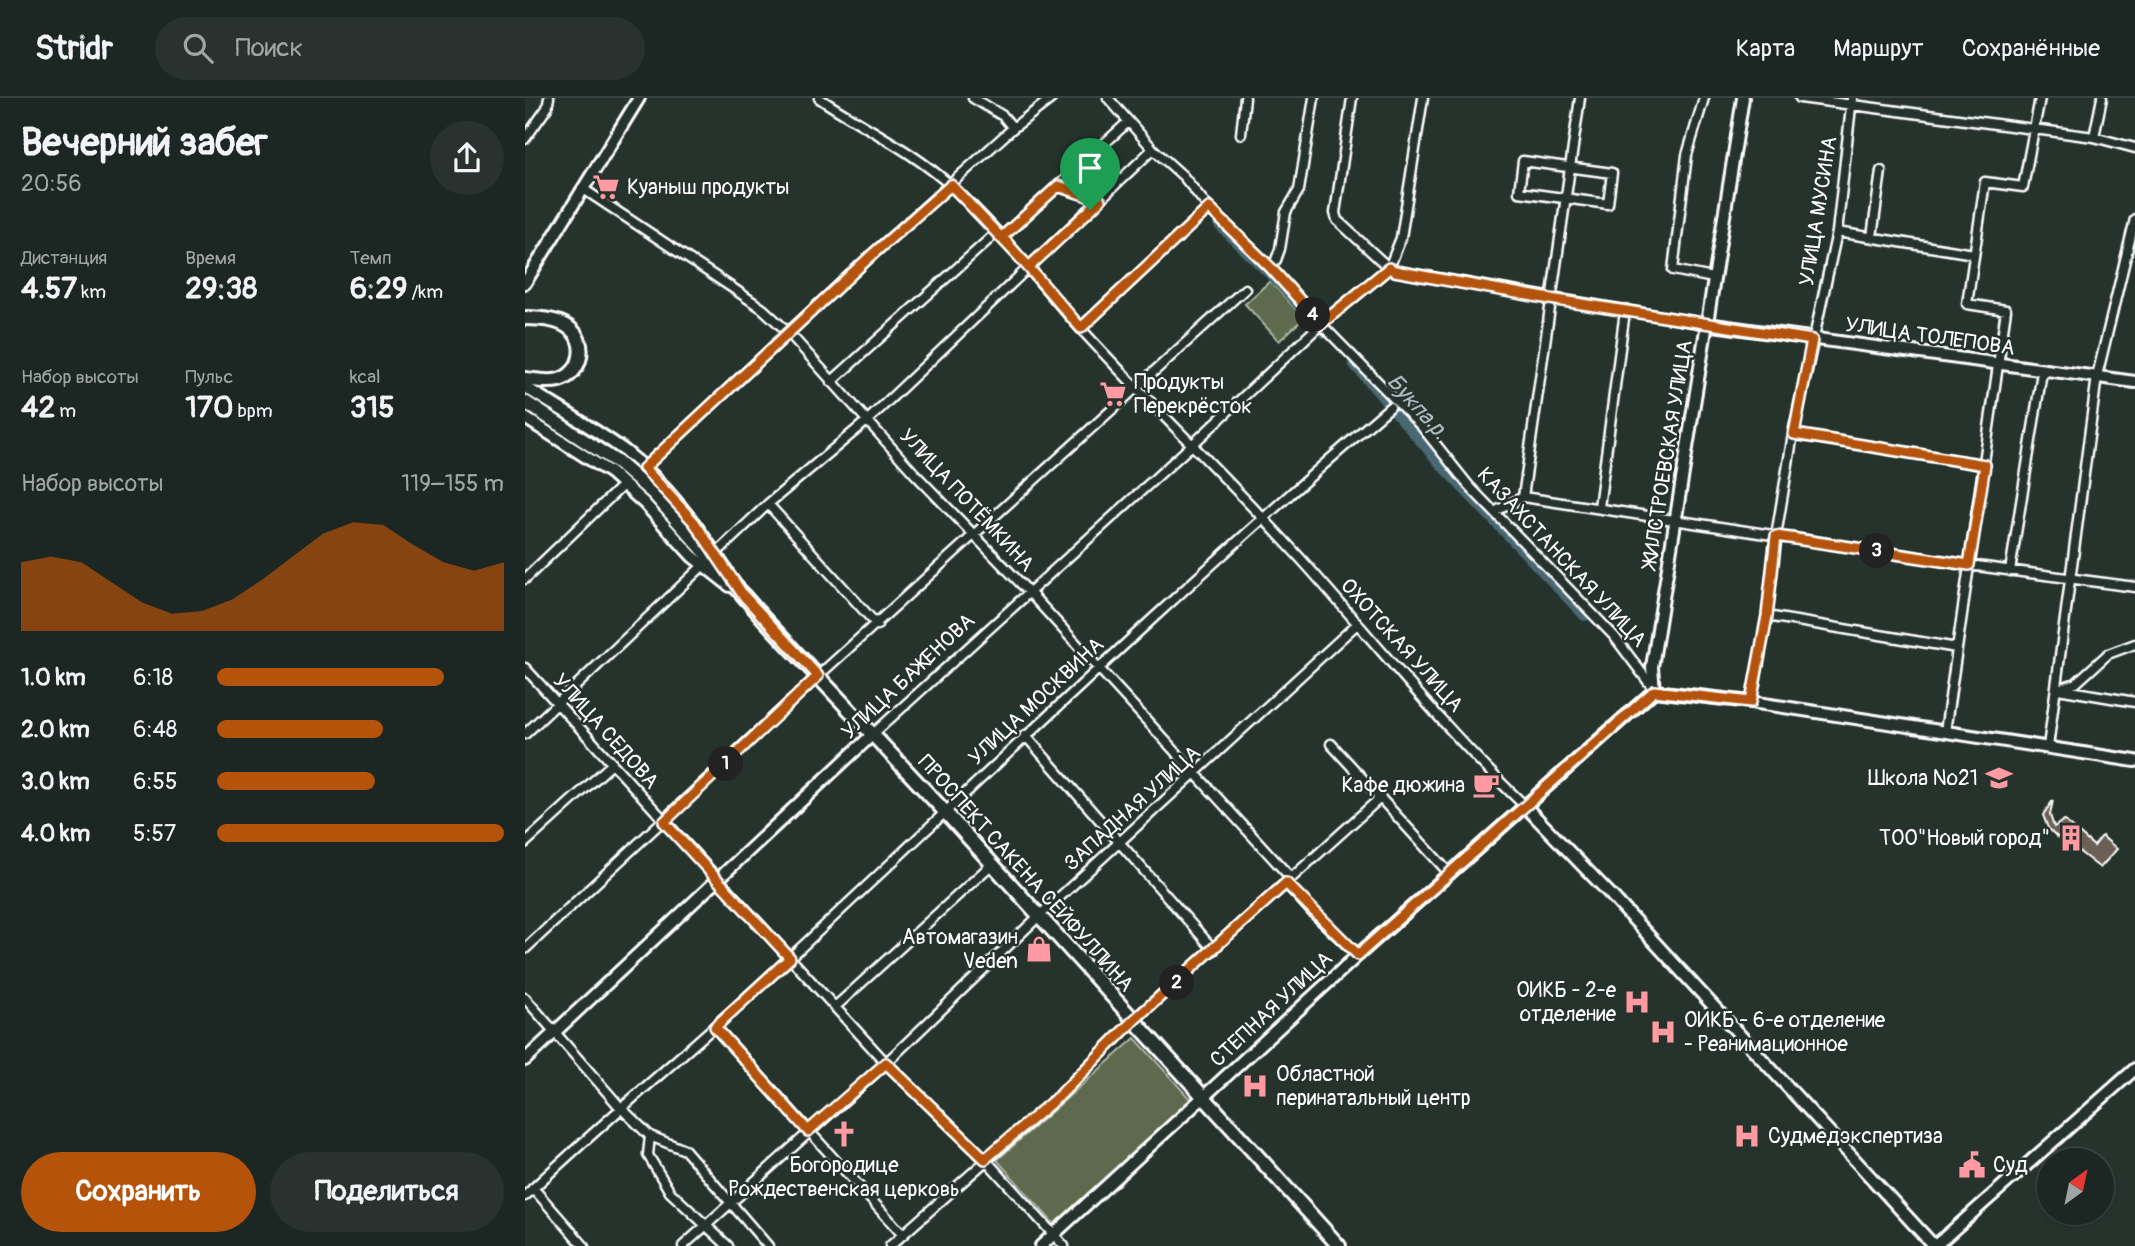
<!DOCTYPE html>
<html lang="ru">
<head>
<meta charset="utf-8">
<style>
	:root { --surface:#1c2622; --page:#29322f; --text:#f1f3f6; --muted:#a0a5a5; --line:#3a4340; --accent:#b45309 }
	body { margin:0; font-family:Pangolin,sans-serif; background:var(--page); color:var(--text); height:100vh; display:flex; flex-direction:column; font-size:26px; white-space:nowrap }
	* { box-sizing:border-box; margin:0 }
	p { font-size:23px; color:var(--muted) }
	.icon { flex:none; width:38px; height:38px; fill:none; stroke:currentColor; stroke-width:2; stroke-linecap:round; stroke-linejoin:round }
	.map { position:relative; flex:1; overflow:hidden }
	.side { display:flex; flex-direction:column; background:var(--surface); width:525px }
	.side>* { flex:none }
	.needle { width:46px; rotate:33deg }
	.tools { position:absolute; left:1512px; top:1050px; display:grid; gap:14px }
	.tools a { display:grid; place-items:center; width:77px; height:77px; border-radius:50%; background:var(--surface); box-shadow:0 2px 5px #0004,0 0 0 2px var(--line); font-size:35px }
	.pin { position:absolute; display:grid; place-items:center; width:60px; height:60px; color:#fff; margin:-72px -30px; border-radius:50% 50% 50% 0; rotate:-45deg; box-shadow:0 0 7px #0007 }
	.pin .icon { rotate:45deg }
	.km { position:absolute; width:35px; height:35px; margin:-18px; border-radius:50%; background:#222; color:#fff; font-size:19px; line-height:35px; text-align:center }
	.round { display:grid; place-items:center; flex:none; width:74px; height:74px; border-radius:37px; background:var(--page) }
	.overview { display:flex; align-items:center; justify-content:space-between; height:119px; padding:0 21px }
	h1 { font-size:38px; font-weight:700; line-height:52px }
	.figures { display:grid; grid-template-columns:repeat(3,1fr); gap:10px; height:119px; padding:7px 21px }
	.figures div { display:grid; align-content:center }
	.figures b { font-size:30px; font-weight:700 }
	.figures small { font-size:19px; font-weight:400 }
	.figures p { font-size:19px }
	.chart { height:196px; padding:14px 21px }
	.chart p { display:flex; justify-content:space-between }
	.chart svg { width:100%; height:126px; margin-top:7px; fill:var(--accent); opacity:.7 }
	.action { display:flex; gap:14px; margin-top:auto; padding:14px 21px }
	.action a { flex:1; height:80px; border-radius:42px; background:var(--accent); color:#fff; font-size:28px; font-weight:700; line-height:80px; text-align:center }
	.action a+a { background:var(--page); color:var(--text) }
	ul { padding:0 21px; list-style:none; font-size:23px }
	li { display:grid; grid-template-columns:112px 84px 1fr; align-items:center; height:52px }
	li i { height:18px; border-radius:9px; background:var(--accent) }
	header { display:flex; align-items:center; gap:42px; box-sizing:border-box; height:98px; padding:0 35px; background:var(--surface); border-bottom:2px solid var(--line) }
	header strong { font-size:33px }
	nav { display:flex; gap:38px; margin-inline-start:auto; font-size:24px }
	.search { width:490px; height:63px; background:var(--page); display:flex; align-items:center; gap:18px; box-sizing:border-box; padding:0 24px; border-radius:38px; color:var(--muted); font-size:26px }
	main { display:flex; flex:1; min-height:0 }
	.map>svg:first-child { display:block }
</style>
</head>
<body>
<header>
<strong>Stridr</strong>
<div class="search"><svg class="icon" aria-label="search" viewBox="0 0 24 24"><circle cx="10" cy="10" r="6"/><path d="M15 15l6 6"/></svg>Поиск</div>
<nav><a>Карта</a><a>Маршрут</a><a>Сохранённые</a></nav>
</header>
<main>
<section class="side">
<div class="overview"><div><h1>Вечерний забег</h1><p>20:56</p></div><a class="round"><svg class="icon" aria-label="share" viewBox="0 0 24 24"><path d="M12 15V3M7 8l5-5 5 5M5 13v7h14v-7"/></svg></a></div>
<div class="figures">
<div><p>Дистанция</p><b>4.57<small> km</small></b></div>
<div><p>Время</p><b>29:38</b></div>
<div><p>Темп</p><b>6:29<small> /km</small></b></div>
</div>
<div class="figures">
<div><p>Набор высоты</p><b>42<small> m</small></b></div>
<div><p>Пульс</p><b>170<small> bpm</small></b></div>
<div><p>kcal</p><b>315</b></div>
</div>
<div class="chart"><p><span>Набор высоты</span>119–155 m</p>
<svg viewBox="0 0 160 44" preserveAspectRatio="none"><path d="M0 44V20L10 18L20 20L30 27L40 34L50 38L60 37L70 33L80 26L90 18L100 10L110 6L120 7L130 14L140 20L150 23L160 20V44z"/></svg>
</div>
<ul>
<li><b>1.0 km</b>6:18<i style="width:79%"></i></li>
<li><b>2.0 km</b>6:48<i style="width:58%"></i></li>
<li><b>3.0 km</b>6:55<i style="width:55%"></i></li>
<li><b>4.0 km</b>5:57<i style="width:100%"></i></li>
</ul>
<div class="action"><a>Сохранить</a><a>Поделиться</a></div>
</section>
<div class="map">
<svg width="1610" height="1148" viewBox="0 0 1610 1148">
	<rect width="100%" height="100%" fill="#26332d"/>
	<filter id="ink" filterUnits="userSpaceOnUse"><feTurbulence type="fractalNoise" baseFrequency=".0143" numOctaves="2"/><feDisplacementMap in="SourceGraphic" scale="14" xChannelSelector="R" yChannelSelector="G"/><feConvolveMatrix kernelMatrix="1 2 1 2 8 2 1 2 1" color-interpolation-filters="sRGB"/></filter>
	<g filter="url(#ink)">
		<path fill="#5d6b4d" stroke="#aeb5a6" stroke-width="2" d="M745,183l34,37 -25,23 -34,-37z
			M610,940l56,62 -137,124 -57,-64z"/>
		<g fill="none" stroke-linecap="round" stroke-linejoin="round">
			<path stroke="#4a6771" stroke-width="12" d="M694,126l58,56 47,52
				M829,265l91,105 140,147"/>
		</g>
		<path fill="#6c6157" stroke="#fff" stroke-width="2" d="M1528,702l-3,15 4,12 10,-7 30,26 8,-10 15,13 -17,19 -37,-29 -6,-2 -9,-9 -5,-13z"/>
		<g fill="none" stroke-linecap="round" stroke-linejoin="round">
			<g stroke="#fff" stroke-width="13">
				<path id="street" d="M294,0c43,29 93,52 132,88 49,43 88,97 132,145 74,81 154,156 227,238 70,79 137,163 214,236
					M448,0l30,18 10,12
					M583,0l45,51 30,27 26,32 61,59 51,57 101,103 47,59 145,150 39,52
					M827,0l-17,115 2,7 52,48 6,3 311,53
					M1179,0l-17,57 -14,115 40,8
					M1275,0l294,39 41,11
					M716,36l4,-36
					M1569,39l8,-39
					M0,41l22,-31 2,-10
					M998,63l89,12 -4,31 -89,-12z
					M533,88l42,14
					M57,90l155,103 26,18 26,24 126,141 114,118 262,286
					M1312,134l137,22
					M477,139l126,-115
					M1347,139l9,-66
					M745,169l6,-7 4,-11 6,-37 13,-22 15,-92
					M556,230l128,-120
					M306,284l165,-149
					M1268,336l192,31
					M119,370l230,-215 139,-125 39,-30
					M998,399l57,-399
					M243,406l109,121
					M1074,409l26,-196
					M971,413l27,-14 446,68 166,22
					M1485,473l32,-199
					M0,481l99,-95
					M1242,518l190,32
					M1610,546l-27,10 -32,29 -18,6 77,13
					M0,570l361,395 99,96 79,87
					M1226,604l16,-86 9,-80 17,-102 44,-202 15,-134
					M1420,634l61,-422 -39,-6 18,-122 38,5 17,-89
					M0,636l243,-230 100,-84 285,-271
					M348,636l320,-290 128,-120 68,-56 12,-30 22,-140
					M500,637l189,215
					M806,646l118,129
					M1523,649l49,-371 38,-157
					M0,745l87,-79
					M761,785l26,29 46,43
					M0,851l293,-273 427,-387
					M0,900l95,109 30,29 35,14 83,96
					M310,909l157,-143
					M190,929l188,208
					M125,1038l-2,19 22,37 58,54
					M8,1090l51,58
					M0,1098c87,-83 180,-158 267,-240 198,-185 392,-372 598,-549
					M158,1148l203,-183 153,-147 318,-292
					M365,1148l170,-151 74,-75 245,-221"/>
			</g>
			<g stroke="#fff" stroke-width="16">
				<path id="secondary" d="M0,185l114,-185
					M1181,226l429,58
					M0,289c33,21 69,41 100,64 41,32 73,76 101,119
					M0,320l86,55 33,30 48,53 38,30
					M1129,593l-2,-24 91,-569
					M1129,593l97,11 384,59
					M999,707l88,91 322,350
					M0,962l348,-326
					M516,1148l317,-291 296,-264
					M1410,1148l200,-177"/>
			</g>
			<g stroke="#fff" stroke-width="18">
				<path id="primary" d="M0,220c14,0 32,1 43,9 21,14 14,47 -9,53 -11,3 -23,0 -34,-1
					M0,304l92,60 37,32 111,126 171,182 403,444"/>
			</g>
			<use href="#street" stroke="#26332d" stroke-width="8"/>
			<use href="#secondary" stroke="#26332d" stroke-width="10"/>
			<use href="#primary" stroke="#26332d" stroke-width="12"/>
		</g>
	</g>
	<g fill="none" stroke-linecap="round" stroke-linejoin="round" filter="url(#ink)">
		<g stroke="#fff" stroke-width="14">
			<path id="route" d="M565,112l-61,57 -78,-82 -77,68 -230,215 50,54 49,73 75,81 -154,146 126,136 -75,69 93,104 78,-68 99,96 75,-64 74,-75 152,-137 72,72 296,-264 97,11 16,-86 9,-80 193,29 16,-100 -191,-31 18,-94 -262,-41 -155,-28 -6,-3 -68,56 -51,-57 -61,-59 -128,120 -79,-91 56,-51 42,14 -10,10"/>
		</g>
		<use href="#route" stroke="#b45309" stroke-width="9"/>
	</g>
	<defs>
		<g id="supermarket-bare" transform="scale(2.1)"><path d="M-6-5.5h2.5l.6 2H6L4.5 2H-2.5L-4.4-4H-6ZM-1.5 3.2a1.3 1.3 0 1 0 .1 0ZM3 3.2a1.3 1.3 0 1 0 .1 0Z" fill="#ff9aa2" stroke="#26332d" stroke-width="2.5" paint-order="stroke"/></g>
		<g id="school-bare" transform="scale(2.1)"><path d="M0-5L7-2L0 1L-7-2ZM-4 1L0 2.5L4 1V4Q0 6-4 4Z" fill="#ff9aa2" stroke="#26332d" stroke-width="2.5" paint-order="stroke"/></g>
		<g id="cafe-bare" transform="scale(2.1)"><path d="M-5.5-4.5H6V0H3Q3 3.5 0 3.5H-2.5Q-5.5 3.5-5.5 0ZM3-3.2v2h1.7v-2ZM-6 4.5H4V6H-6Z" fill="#ff9aa2" stroke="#26332d" stroke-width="2.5" paint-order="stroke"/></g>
		<g id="building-bare" transform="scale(2.1)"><path d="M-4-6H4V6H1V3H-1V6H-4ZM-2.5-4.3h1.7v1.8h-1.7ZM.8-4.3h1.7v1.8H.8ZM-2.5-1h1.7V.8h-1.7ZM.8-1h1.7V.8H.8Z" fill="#ff9aa2" stroke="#26332d" stroke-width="2.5" paint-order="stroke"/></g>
		<g id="shop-bare" transform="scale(2.1)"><path d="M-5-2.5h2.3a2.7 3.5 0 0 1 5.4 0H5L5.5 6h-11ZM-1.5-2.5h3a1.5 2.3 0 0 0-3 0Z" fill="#ff9aa2" stroke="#26332d" stroke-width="2.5" paint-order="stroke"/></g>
		<g id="hospital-bare" transform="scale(2.1)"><path d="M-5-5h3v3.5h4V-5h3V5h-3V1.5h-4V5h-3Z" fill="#ff9aa2" stroke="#26332d" stroke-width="2.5" paint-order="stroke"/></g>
		<g id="church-bare" transform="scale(2.1)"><path d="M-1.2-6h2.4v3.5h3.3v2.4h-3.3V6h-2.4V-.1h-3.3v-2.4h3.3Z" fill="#ff9aa2" stroke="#26332d" stroke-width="2.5" paint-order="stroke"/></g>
		<g id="civic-bare" transform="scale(2.1)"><path d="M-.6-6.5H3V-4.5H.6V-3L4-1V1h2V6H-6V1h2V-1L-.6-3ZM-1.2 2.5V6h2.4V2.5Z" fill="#ff9aa2" stroke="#26332d" stroke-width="2.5" paint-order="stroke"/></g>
	</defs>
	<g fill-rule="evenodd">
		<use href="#supermarket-bare" x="81" y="89"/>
		<use href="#supermarket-bare" x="588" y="296"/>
		<use href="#school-bare" x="1474" y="680"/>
		<use href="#cafe-bare" x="961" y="687"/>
		<use href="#building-bare" x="1546" y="740"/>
		<use href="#shop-bare" x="514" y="851"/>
		<use href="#hospital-bare" x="1112" y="904"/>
		<use href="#hospital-bare" x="1138" y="934"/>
		<use href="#hospital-bare" x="730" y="988"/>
		<use href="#church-bare" x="319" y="1036"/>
		<use href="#hospital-bare" x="1222" y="1038"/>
		<use href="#civic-bare" x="1447" y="1067"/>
	</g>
	<g text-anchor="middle" stroke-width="5" stroke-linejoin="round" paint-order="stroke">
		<g font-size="21" fill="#fff" stroke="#26332d" text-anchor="start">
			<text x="102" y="96">Куаныш продукты</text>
			<text x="609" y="291">Продукты<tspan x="609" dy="24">Перекрёсток</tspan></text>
			<text x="1453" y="687" text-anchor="end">Школа №21</text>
			<text x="940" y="694" text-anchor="end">Кафе дюжина</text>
			<text x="1525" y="747" text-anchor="end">ТОО"Новый город"</text>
			<text x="493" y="846" text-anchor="end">Автомагазин<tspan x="493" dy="24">Veden</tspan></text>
			<text x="1091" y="899" text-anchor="end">ОИКБ - 2-е<tspan x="1091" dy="24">отделение</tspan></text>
			<text x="1159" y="929">ОИКБ - 6-е отделение<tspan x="1159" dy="24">- Реанимационное</tspan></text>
			<text x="751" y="983">Областной<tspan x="751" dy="24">перинатальный центр</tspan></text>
			<text x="1243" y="1045">Судмедэкспертиза</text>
			<text x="319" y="1074" text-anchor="middle">Богородице<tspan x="319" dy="24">Рождественская церковь</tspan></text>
			<text x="1468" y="1074">Суд</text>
		</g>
		<g font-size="21" fill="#fff" stroke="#26332d">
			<text transform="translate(1293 113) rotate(-81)" y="7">УЛИЦА МУСИНА</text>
			<text transform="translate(1405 238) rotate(8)" y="7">УЛИЦА ТОЛЕПОВА</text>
			<text transform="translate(1142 356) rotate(-81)" y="7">ЖИЛСТРОЕВСКАЯ УЛИЦА</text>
			<text transform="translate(442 402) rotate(47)" y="7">УЛИЦА ПОТЁМКИНА</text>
			<text transform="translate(1037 459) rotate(47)" y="7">КАЗАХСТАНСКАЯ УЛИЦА</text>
			<text transform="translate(877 547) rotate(48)" y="7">ОХОТСКАЯ УЛИЦА</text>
			<text transform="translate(383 578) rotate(-43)" y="7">УЛИЦА БАЖЕНОВА</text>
			<text transform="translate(511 603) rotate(-43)" y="7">УЛИЦА МОСКВИНА</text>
			<text transform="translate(81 633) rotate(48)" y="7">УЛИЦА СЕДОВА</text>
			<text transform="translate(607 710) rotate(-42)" y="7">ЗАПАДНАЯ УЛИЦА</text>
			<text transform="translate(501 775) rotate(48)" y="7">ПРОСПЕКТ САКЕНА СЕЙФУЛЛИНА</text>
			<text transform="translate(746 911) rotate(-43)" y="7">СТЕПНАЯ УЛИЦА</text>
		</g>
		<g font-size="23" font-style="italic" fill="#aebbbf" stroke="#26332d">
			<text transform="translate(893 308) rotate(48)" y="8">Букпа р.</text>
		</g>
	</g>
</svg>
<div class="tools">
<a><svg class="needle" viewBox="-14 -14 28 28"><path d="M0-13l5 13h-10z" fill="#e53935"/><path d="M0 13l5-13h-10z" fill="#a0a5a5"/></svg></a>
</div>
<div class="pin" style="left:565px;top:112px;background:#1e9e55"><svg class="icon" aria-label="arrive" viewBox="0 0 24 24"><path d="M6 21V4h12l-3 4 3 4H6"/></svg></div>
<b class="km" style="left:201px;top:666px">1</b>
<b class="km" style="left:652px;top:885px">2</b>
<b class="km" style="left:1352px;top:453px">3</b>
<b class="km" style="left:788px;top:217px">4</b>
</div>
</main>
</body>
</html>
